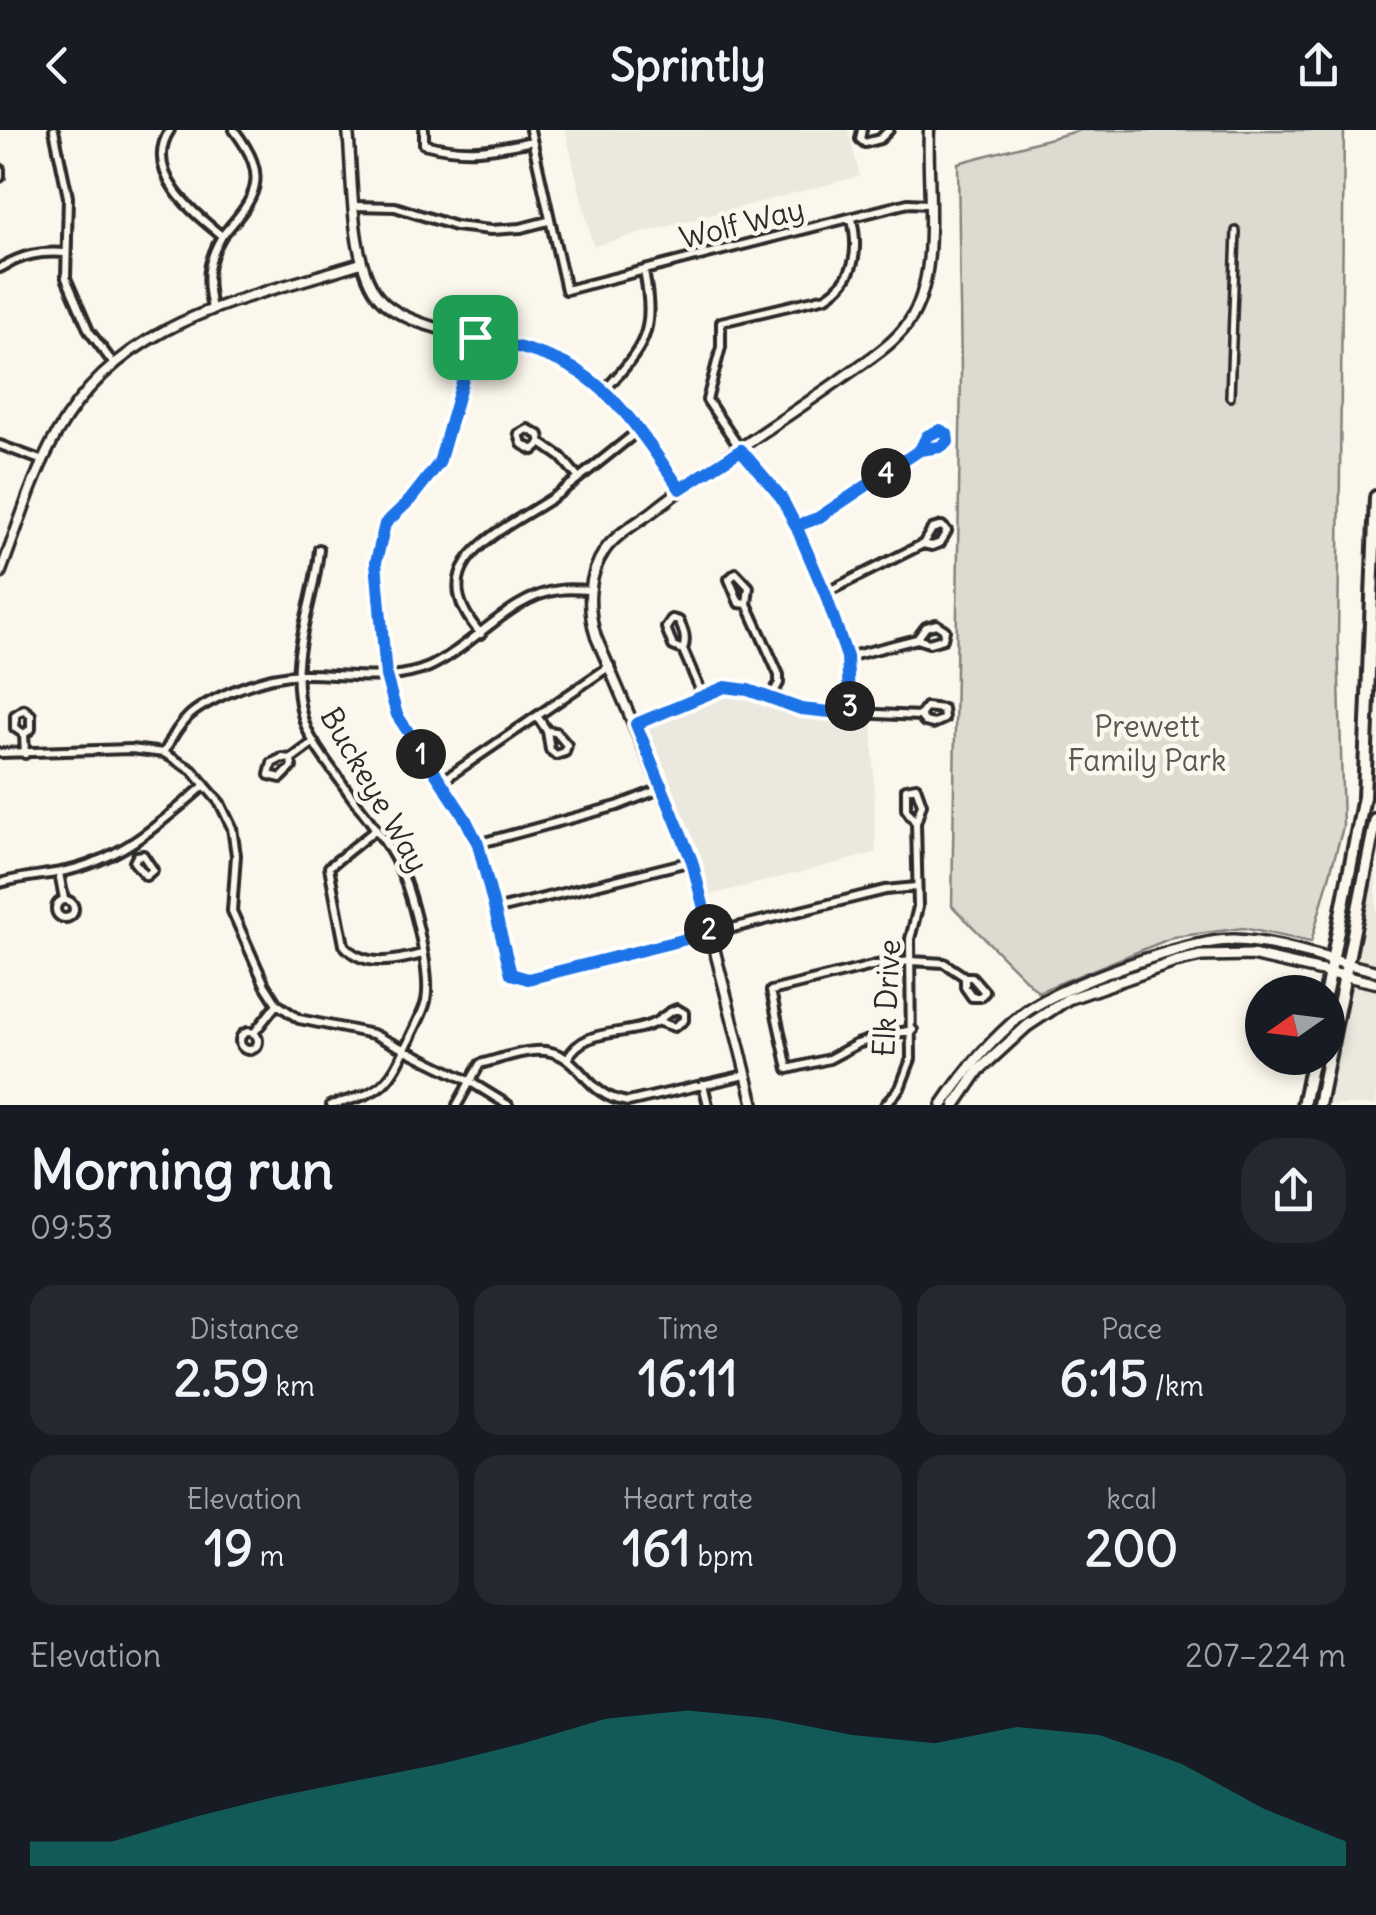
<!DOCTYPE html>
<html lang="en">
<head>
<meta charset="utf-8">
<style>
	:root { --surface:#171b24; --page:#242831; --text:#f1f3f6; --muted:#9ea1a6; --accent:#0f766e }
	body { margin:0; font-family:Delius,sans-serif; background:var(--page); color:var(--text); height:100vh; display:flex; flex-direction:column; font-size:38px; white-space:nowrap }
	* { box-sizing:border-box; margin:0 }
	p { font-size:32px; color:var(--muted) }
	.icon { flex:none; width:55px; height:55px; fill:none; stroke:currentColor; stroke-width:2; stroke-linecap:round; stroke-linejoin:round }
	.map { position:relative; height:975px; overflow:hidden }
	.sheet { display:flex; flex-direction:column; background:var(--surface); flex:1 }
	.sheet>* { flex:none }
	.needle { width:65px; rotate:256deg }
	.fabs { position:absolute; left:1245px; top:845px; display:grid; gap:20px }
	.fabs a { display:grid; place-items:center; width:100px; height:100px; border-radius:50%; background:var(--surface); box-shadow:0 5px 15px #0003; font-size:50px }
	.pin { position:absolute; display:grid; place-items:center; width:85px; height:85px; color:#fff; margin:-42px; border-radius:20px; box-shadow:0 5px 15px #0006 }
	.km { position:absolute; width:50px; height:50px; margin:-25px; border-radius:50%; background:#222; color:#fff; font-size:28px; line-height:50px; text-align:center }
	.round { display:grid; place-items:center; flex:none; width:105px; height:105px; border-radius:40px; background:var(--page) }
	.overview { display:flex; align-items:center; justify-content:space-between; height:170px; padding:0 30px }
	h1 { font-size:55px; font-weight:800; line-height:75px }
	.metrics { display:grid; grid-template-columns:repeat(3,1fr); gap:15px; height:170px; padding:10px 30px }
	.metrics div { display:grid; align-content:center; border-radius:25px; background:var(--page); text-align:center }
	.metrics b { font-size:50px; font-weight:800 }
	.metrics small { font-size:28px; font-weight:400 }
	.metrics p { font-size:28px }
	.chart { height:280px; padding:20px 30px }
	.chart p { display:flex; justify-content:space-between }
	.chart svg { width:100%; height:180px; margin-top:10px; fill:var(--accent); opacity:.7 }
	header { display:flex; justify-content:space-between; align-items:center; height:130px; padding:0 30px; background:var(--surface); font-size:45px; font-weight:800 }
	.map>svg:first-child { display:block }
</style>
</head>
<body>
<header><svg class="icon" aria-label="back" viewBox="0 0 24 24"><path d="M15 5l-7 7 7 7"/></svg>Sprintly<svg class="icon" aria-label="share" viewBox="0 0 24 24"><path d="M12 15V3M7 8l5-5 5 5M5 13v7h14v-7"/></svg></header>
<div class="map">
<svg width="1376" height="975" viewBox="0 0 1376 975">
	<rect width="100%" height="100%" fill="#fbf7ec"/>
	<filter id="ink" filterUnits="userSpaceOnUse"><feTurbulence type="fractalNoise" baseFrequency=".01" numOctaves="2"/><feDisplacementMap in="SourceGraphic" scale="20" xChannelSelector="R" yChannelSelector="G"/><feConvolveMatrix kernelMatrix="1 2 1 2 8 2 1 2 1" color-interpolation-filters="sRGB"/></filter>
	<g filter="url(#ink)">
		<path fill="#ebe8de" d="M565,0h283l12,46 -267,70z
			M723,565h16l51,18 26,5 56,-2 4,137 -166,42 -9,-36 -56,-130z
			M1374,721h2v116l-23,-6z
			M1349,852l27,6v117h-54z"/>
		<path fill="#dddad0" stroke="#84827e" stroke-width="2.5" d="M1081,0h263l-6,511 5,186 -32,115 -68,-14 -69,9 -136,55 -86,-86 9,-532 -3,-211z"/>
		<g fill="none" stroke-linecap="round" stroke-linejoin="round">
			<g stroke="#2b2b2b" stroke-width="12">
				<path id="pedestrian" d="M1230,267l6,-166"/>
			</g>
			<g stroke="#2b2b2b" stroke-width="14">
				<path id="minor" d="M54,0l14,67 -2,81 23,53 24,32
					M170,0c-28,42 23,83 52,106 34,-39 49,-58 12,-106
					M424,0v14c42,11 67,6 108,-3
					M530,0l36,160 342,-87 20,1
					M862,0l-2,9 5,4 15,-4 9,-9
					M0,39v8
					M355,76l40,1 60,19 36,4 30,-2 27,-7
					M0,138c22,-13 39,-17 65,-15
					M212,179c-6,-29 -6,-46 10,-73
					M475,207l-36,126 -29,38 -25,23 -9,38 10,114 11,39 68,103 12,26 34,130 17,5 357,-89 31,-3
					M604,261c41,-45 52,-58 40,-120
					M541,313l-8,7 -11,-6 -3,-10 9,-5 11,6 2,8 20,14 17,20
					M0,315l43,16
					M797,396l21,-8 103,-68 18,-3 9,-5 -1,-9 -7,-3 -13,6 -6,14
					M319,419c-5,60 -32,102 -17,165 6,27 27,50 42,72 17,25 39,49 52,75 15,27 36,111 30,140 -3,12 -10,24 -15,35 -22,51 -28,56 -80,69
					M825,463l98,-49 9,2 8,-3 7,-12 -5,-5 -10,3 -9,15
					M747,474l-8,-1 -10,-24 7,-6 13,14 -2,17 32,71v8l-9,16
					M481,504c-66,-74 28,-105 77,-140 27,-20 54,-42 80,-63
					M683,520l-10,-4 -7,-18 6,-9 7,2c5,10 8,18 4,29l19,44
					M847,527l70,-18 12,4 14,-4 2,-9 -9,-6 -10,3 -9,12
					M850,584l-3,-57 -22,-64 -28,-67 -16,-29 -40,-47 -34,-50 14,-53v-25l105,-25c30,-19 33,-46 26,-78
					M537,586l10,15 3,19 6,5 9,-3 2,-7 -11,-13 -9,-1
					M636,594l89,-37 23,2 40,17 25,5 107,5 5,6 8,2 11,-5 -1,-10 -17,-2 -6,9
					M24,604l-9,-6v-13l9,-6 7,6v14l-7,5 1,20
					M0,623l131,-4 33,4 28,17 28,33 12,25 4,27 -4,56 33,74 12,19 22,15 74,15 96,47 39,24
					M164,623c17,-35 28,-44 64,-60 23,-10 47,-18 73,-19 41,-1 89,10 128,-7 44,-20 81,-71 130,-77 10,-2 21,0 31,0
					M291,629l1,8 -11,11 -12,-3 3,-12 10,-5 9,1 23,-17
					M442,651l168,-115
					M375,700l-46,37 15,78c20,24 52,16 78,9
					M477,714l140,-38 43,-17
					M143,725l10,15 -7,6 -12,-14 3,-6z
					M59,743l5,26
					M0,753c20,-6 40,-7 61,-11 59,-11 100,-49 144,-87
					M56 779a9 9 0 1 1 18 0a9 9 0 1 1-18 0Z
					M495,780l197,-49
					M913,900l-32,6 -24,8 -28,15 -41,10 -17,-78 105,-26 35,-4 33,2 21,14h7l13,15 -5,5h-8l-7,-10v-10
					M240 911a9 9 0 1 1 18 0a9 9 0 1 1-18 0Z
					M254,903l23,-29
					M567,929c18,-34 59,-21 89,-37 8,-5 11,-10 21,-13l7,4v7l-10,7 -17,-6
					M703,954l5,21
					M457,975l23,-41c21,-5 49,-17 71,-12 33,8 34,44 77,50l117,-27
					M885,975l15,-17 11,-29 -1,-120 8,-32 -2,-84 6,-19 -6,-17 -10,2v20l10,14"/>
			</g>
			<g stroke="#2b2b2b" stroke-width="15">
				<path id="tertiary" d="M348,0c5,46 1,136 33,170 35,37 140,38 187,65 49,29 81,79 113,124
					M0,444c18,-47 32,-97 57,-141 66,-116 188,-133 304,-170
					M1347,834l29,7
					M1344,846l32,7
					M754,975l-62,-244 -96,-224c-9,-29 -9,-61 9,-87 10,-15 32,-27 47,-38 59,-47 124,-87 186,-131 23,-17 54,-34 70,-58 34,-48 18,-135 21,-193"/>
			</g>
			<g stroke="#2b2b2b" stroke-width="16">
				<path id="secondary" d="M942,975c22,-33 51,-67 82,-92 35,-27 165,-74 210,-73 38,1 77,14 113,24
					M955,975l24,-35 48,-44 41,-27 107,-37 26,-6 51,-1 92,21"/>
			</g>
			<g stroke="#2b2b2b" stroke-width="18">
				<path id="primary" d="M1326,862l38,-195 12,-300
					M1303,975l10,-47
					M1319,975l57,-286"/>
			</g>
			<use href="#pedestrian" stroke="#fbf7ec" stroke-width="5"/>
			<use href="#minor" stroke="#fbf7ec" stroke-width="6"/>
			<use href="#tertiary" stroke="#fbf7ec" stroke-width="8"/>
			<use href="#secondary" stroke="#fbf7ec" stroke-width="9"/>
			<use href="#primary" stroke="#fbf7ec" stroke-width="10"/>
		</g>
	</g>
	<g fill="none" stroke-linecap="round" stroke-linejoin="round" filter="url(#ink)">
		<g stroke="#fff" stroke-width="20">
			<path id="route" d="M475,207l-36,126 -29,37 -25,24 -9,38 10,114 11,39 68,103 13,26 33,130 17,5 182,-46 -18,-72 -56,-137 89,-37 23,3 53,19 49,5 -3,-57 -22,-64 -29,-67 22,-8 102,-68 20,-3 8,-5 -1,-8 -7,-4 -13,6 -7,14 -102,68 -22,8 -15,-29 -40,-47 -61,39c-31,-45 -64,-100 -115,-125 -28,-14 -60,-20 -90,-27"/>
		</g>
		<use href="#route" stroke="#1a73e8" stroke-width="12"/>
	</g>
	<g text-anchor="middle" stroke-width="9" stroke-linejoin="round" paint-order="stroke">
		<g font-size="30" fill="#2b2b2b" stroke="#fbf7ec">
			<text transform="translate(742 94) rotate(-14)" y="10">Wolf Way</text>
			<text transform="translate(374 660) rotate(60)" y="10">Buckeye Way</text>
			<text transform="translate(887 868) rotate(-87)" y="10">Elk Drive</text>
		</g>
		<g font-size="30" fill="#585754" stroke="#fbf7ec">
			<text x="1147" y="607">Prewett<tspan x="1147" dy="34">Family Park</tspan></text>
		</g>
	</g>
</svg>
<div class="fabs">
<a><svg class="needle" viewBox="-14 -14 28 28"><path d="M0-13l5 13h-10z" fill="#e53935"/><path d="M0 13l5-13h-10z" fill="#9ea1a6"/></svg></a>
</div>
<div class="pin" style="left:475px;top:207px;background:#1e9e55"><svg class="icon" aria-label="arrive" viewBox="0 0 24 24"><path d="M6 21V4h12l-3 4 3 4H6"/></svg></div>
<b class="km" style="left:421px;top:624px">1</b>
<b class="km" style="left:709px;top:799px">2</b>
<b class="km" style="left:850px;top:576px">3</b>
<b class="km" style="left:886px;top:343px">4</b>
</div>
<section class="sheet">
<div class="overview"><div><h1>Morning run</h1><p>09:53</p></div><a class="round"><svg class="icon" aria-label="share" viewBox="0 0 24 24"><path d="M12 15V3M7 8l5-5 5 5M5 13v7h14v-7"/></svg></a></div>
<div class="metrics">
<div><p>Distance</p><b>2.59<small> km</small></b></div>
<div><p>Time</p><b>16:11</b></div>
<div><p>Pace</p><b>6:15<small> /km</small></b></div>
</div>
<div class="metrics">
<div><p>Elevation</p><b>19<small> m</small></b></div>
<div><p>Heart rate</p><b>161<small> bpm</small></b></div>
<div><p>kcal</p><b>200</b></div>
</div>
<div class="chart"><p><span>Elevation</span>207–224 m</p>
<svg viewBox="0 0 160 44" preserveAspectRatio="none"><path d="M0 44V38L10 38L20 32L30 27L40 23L50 19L60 14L70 8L80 6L90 8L100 12L110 14L120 10L130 12L140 19L150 30L160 38V44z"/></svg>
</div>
</section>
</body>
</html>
